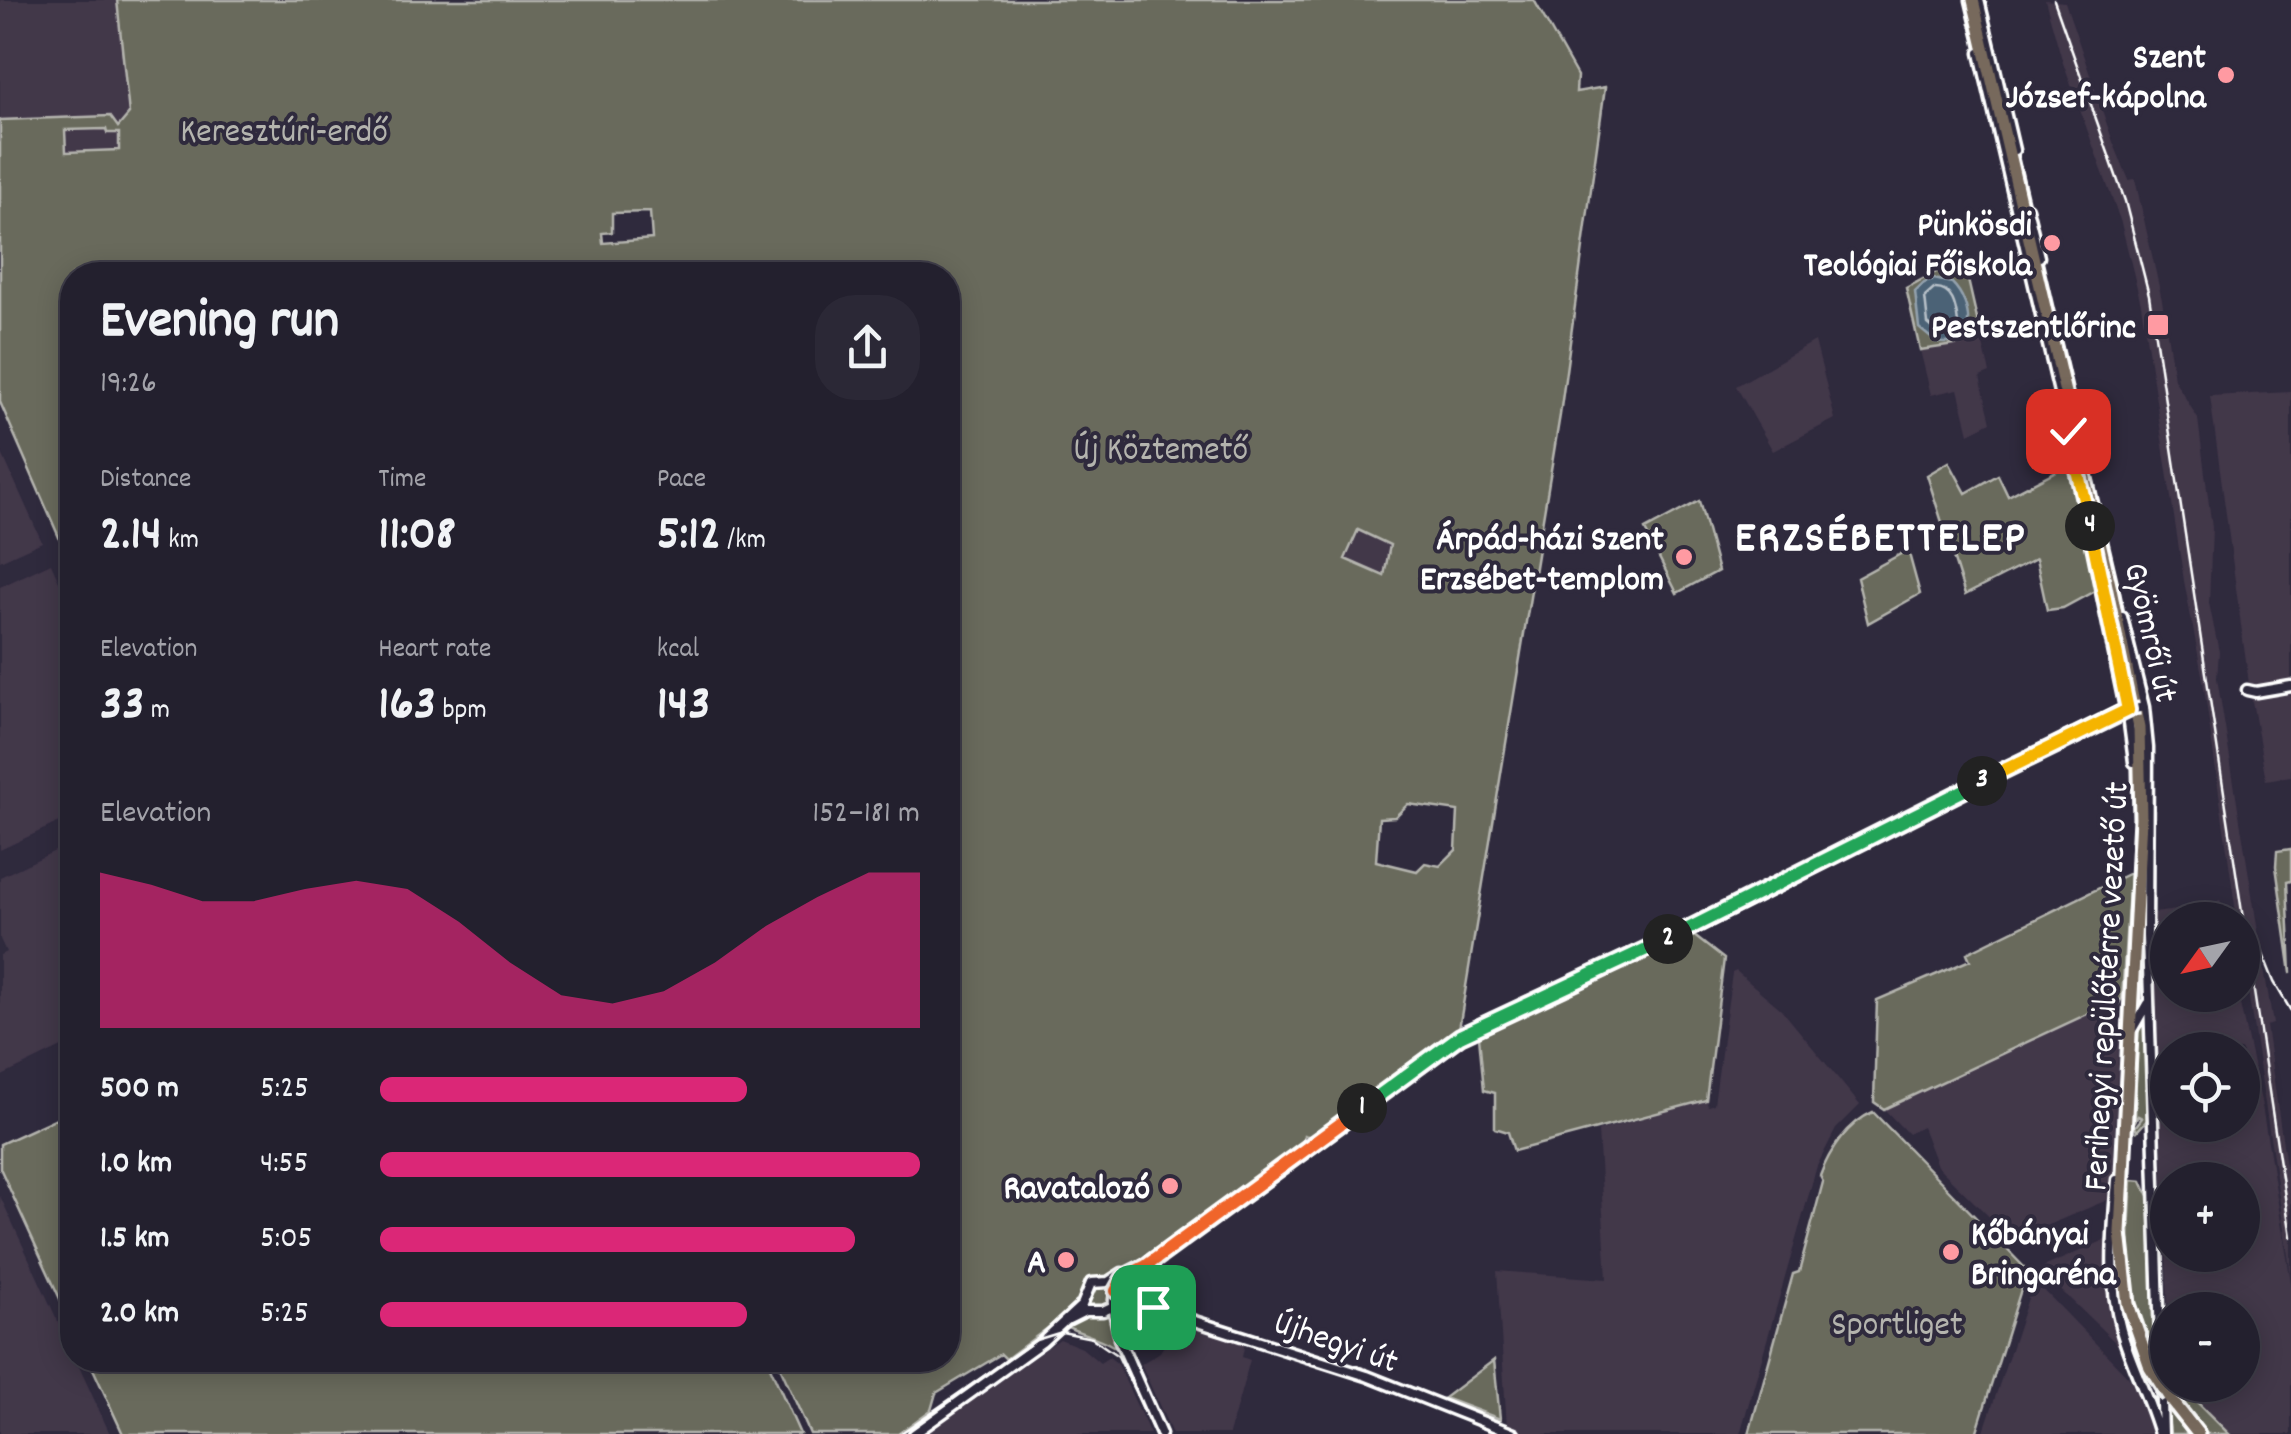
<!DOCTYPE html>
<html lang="en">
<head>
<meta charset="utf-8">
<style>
	:root { --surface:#23202e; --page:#2b2836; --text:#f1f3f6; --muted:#a3a3aa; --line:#403e4a; --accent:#db2777 }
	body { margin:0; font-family:Dekko,sans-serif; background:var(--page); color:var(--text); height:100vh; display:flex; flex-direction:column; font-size:38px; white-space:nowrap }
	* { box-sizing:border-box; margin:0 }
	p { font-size:32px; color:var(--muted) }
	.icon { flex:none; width:55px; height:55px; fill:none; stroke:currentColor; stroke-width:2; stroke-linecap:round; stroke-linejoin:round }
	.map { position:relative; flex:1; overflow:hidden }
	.sheet { position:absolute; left:60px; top:262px; width:900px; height:1110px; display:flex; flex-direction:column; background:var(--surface); border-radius:40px; box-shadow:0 5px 25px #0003,0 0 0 2px var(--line) }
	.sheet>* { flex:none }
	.needle { width:65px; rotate:237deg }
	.tools { position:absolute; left:2150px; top:902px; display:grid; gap:20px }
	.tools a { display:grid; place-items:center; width:110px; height:110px; border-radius:50%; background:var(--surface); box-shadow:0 5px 25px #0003,0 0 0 2px var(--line); font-size:50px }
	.pin { position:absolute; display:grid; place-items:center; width:85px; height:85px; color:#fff; margin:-42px; border-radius:20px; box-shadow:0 5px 15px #0006 }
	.km { position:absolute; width:50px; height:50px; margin:-25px; border-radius:50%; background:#222; color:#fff; font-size:28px; line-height:50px; text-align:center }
	.round { display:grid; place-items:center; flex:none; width:105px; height:105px; border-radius:40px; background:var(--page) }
	.headline { display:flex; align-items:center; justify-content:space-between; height:170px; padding:0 40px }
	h1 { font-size:55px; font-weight:800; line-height:75px }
	.figures { display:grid; grid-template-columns:repeat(3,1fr); gap:15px; height:170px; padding:10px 40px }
	.figures div { display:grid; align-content:center }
	.figures b { font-size:50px; font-weight:800 }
	.figures small { font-size:28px; font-weight:400 }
	.figures p { font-size:28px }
	.chart { height:280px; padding:20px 40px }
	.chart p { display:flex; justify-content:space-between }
	.chart svg { width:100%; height:180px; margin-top:10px; fill:var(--accent); opacity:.7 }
	ul { padding:0 40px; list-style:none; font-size:32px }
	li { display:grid; grid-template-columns:160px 120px 1fr; align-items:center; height:75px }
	li i { height:25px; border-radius:12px; background:var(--accent) }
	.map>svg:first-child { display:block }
</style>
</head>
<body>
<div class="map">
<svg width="2291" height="1434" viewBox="0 0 2291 1434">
	<rect width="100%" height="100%" fill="#2f2a3d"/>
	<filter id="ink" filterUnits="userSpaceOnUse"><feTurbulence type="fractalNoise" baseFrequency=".01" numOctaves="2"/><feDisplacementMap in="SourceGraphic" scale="20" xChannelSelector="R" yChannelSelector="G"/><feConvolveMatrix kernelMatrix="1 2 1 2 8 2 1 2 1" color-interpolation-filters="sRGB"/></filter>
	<g filter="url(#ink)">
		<path fill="#42374a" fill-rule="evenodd" d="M0,0h117l12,114 -11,14 -8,-12 -110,4z
			M2045,0l20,2 48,140 16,38 6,-1 27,121 12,79 24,40 14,109 -3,75 10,49 -2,26 56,346 -7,2 25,174v75l-48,-317 -1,-38h-5l-34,-240 -19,-99 -43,-277 -20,-81 -58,-160z
			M107,129l12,4 1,17 -54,2 -1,-22z
			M1815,341l20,78 -62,32 -37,-65z
			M1982,341l8,32 -10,4 11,45 -22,11 -11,-44 -27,6 -11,-45z
			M2291,392v384l-25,4 -17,-96 -39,-288z
			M0,449l42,93 -42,19z
			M1358,530l32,15 -6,32 -39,-18z
			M51,563l21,48v205l-72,34v-263z
			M72,843v199l-72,35v-122l6,-3 -6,-13v-62z
			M2220,900l6,15 -7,2v3h-51v75h70l24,111 29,176v152h-62l-34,-37 -8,-5 -15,1v-8h70v-75h-74l-15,-397 50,-6zM2168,1050h74v75h-74zM2168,1180h74v75h-74z
			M1736,971l45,38 79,96 -24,24 -19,37 -77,268h-219l-14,-6 -10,-157 110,8 -9,-148 108,-31 2,6 6,-2 18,-131z
			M2101,1007l6,13 9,-1 4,8 -8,171 -99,42 -76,-74 -15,-39 -14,7 -24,-25z
			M0,1196l72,156v8h4l34,74h-110z
			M2105,1240l4,55 11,52 -81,-78z
			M2034,1280l101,104 17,50h-169z
			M1180,1321l65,22 -3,14 8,3 -21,74h-57l-31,-70 19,-12z
			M1060,1339l22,9 18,15 9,-6 8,6 33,71h-225z"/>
		<path fill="#696a5c" stroke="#b4b4ae" stroke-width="2.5" fill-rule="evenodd" d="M117,0h1417l43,76 -1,16 29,-5 -45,328 -102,620 -143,103 -11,-3 -1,10 -162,115c27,34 12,72 -28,86 -18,-11 -42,-14 -56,-25l-51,38 -5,-5 -65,39 -5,17 -33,24h-88l-33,-74h171v-1085h-876v292l-72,-165v-282l110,-4 8,11 11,-13zM106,129l1,4h12v17l-53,2 -1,-22zM650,212l2,27 -49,4 -1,-10 10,-1v-19zM1358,530l32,15 -6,31 -39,-17zM1408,804l50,7 -2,39 -16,16 -15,-3 -8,8 -41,-10 3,-43 16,-1z
			M1963,258l19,83 -62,9 -14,-62z
			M2065,443l33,146 -35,19 -16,2 -11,-51 -71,36 -38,-120 22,-13 17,31 32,-18 10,21 48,-25 -8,-16z
			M1699,501l19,70 -41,22 -32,-63z
			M1908,550l12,44 -52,29 -11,-45z
			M2291,849v32l-4,1 4,91 -15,-107 1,-15z
			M2130,873l-8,125 -5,8 -14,7 -3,-5 -216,101 -10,-7 3,-102 93,-40 -3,-7z
			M1693,935l31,24 -18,141 -192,51 -6,-19 -13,-4v-35l-11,-3 -5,-54z
			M2147,1016l2,102 -12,13 -2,-4 7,-9 -4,-2 -3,5 2,-91z
			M72,1111v214l-72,-157v-24z
			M1873,1112l154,158 -51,164h-227l44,-160 6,-2 24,-90 -3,-6c9,-25 28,-53 53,-64z
			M2132,1180l10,1 7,16 8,170c-34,-58 -29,-123 -25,-187z
			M89,1360h678l33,74h-677z
			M1494,1360l6,59 -56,-21z
			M2187,1392l42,42h-59l-5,-39z"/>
		<path fill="#4b6276" stroke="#93a1ad" stroke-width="2.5" d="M1934,279l18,4c21,21 27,67 -16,59l-17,-14 -4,-36 9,-9z"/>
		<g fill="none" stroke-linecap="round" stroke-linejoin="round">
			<path stroke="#b7c0c8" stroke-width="2.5" d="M1934,289c19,-1 22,18 24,34l-5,10h-14l-11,-9 -3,-27z"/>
			<g stroke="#fff" stroke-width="15">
				<path id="minor" d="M1979,0l35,150
					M1980,53l125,537 19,95 10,77
					M2027,208l12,49
					M2122,617l22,90 4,41 -1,188 16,498
					M2247,690l9,2 35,-6
					M2132,1030l15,-26
					M2117,1180c-4,51 -10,100 4,150 10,35 28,68 38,104
					M1069,1319l16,-8h18l18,-8 20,1 226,72 147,58
					M1119,1339l42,95
					M1121,1341c-10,-37 -16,-58 26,-75l313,-230 235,-109 424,-215 12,-3
					M914,1434l128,-92 40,-37 9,-22 17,-1 14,-9"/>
			</g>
			<g stroke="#fff" stroke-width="19">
				<path id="major" d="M1973,0l138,589 28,139 2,90 -21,414 8,72 22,63
					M2169,1397l29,37"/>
			</g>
			<use href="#minor" stroke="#2f2a3d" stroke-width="8"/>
			<use href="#major" stroke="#77695c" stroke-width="11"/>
			<path stroke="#fff" stroke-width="2.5" d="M900,1434l136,-94 26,-8 30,6 26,18 37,78"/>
			<path stroke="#fff" stroke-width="2.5" d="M2054,0l71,201 24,94 142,942
				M2257,939l17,43 17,29"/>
			<g stroke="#fff" stroke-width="15" stroke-linecap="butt">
				<path id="minor-bridge" d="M2131,709l9,-1"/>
			</g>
			<g stroke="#fff" stroke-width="19" stroke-linecap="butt">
				<path id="major-bridge" d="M2150,1367l19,30"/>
			</g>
			<use href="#minor-bridge" stroke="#2f2a3d" stroke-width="8"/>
			<use href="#major-bridge" stroke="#77695c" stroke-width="11"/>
		</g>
	</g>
	<g fill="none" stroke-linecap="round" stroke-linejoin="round" filter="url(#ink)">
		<g stroke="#fff" stroke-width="20">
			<path id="split-1" d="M1153,1307l-37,-16 8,-14 22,-11 216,-158"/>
		</g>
		<g stroke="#fff" stroke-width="20">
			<path id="split-2" d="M1362,1108l98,-72 208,-97"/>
		</g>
		<g stroke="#fff" stroke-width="20">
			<path id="split-3" d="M1668,939l314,-158"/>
		</g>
		<g stroke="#fff" stroke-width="20">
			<path id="split-4" d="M1982,781l146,-71 -38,-184"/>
		</g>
		<g stroke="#fff" stroke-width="20">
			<path id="split-5" d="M2068,431l22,95"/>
		</g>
		<use href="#split-1" stroke="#f0652b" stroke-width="12"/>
		<use href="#split-2" stroke="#22a559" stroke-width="12"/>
		<use href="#split-3" stroke="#22a559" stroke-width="12"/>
		<use href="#split-4" stroke="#f5b400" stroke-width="12"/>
		<use href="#split-5" stroke="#f5b400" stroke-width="12"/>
	</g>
	<g fill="#ff9aa2" stroke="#2f2a3d" stroke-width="4">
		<circle cx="2226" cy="75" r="10"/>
		<circle cx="2052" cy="243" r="10"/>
		<rect x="2146" y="313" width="24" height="24" rx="5"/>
		<circle cx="1684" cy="557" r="10"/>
		<circle cx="1170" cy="1186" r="10"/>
		<circle cx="1951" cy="1252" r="10"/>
		<circle cx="1066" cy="1260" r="10"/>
	</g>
	<g text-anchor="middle" stroke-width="8" stroke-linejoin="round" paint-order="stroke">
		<g font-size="35" font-weight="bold" fill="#fff" stroke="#2f2a3d" text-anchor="end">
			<text x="2206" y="67">Szent<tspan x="2206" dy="40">József-kápolna</tspan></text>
			<text x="2032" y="235">Pünkösdi<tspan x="2032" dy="40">Teológiai Főiskola</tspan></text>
			<text x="2136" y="337">Pestszentlőrinc</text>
			<text x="1664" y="549">Árpád-házi Szent<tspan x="1664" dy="40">Erzsébet-templom</tspan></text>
			<text x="1150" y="1198">Ravatalozó</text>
			<text x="1971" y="1244" text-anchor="start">Kőbányai<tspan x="1971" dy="40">Bringaréna</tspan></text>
			<text x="1046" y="1272">A</text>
		</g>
		<g font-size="35" fill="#b4b4ae" stroke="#2f2a3d">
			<text x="284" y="141">Keresztúri-erdő</text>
			<text x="1161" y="459">Új Köztemető</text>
			<text x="1897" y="1334">Sportliget</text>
		</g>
		<g font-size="35" fill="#fff" stroke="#2f2a3d">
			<text transform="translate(2153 632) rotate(77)" y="12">Gyömrői út</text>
			<text transform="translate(2104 986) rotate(-87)" y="12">Ferihegyi repülőtérre vezető út</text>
			<text transform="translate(1337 1340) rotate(19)" y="12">Újhegyi út</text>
		</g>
		<g font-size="45" font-weight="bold" letter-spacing="2.5" fill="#fff" stroke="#2f2a3d">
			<text x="1881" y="550">ERZSÉBETTELEP</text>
		</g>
	</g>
</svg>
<div class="tools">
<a><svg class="needle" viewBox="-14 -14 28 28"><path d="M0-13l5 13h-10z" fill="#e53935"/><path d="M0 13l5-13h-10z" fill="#a3a3aa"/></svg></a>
<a><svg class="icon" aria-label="locate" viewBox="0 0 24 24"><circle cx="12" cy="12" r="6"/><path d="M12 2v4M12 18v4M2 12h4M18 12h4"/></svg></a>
<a>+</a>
<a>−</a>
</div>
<div class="pin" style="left:1153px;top:1307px;background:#1e9e55"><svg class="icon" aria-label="arrive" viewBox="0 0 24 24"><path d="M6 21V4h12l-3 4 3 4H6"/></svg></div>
<div class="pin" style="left:2068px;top:431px;background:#d93025"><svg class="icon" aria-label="check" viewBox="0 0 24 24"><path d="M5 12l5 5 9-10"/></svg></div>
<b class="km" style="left:1362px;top:1108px">1</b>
<b class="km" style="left:1668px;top:939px">2</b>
<b class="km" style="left:1982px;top:781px">3</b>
<b class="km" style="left:2090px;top:526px">4</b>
<section class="sheet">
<div class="headline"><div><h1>Evening run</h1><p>19:26</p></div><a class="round"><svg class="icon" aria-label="share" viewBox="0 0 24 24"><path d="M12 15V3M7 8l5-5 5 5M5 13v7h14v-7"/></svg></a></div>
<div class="figures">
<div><p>Distance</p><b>2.14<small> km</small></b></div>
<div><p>Time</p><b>11:08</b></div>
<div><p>Pace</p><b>5:12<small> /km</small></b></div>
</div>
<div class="figures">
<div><p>Elevation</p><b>33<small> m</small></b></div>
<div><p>Heart rate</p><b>163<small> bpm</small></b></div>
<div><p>kcal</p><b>143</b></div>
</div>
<div class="chart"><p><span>Elevation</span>152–181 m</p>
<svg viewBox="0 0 160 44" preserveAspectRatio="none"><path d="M0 44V6L10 9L20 13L30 13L40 10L50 8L60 10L70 18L80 28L90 36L100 38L110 35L120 28L130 19L140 12L150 6L160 6V44z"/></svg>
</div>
<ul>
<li><b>500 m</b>5:25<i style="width:68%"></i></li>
<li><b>1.0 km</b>4:55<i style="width:100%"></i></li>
<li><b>1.5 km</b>5:05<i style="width:88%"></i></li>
<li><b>2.0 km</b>5:25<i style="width:68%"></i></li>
</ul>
</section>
</div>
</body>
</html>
